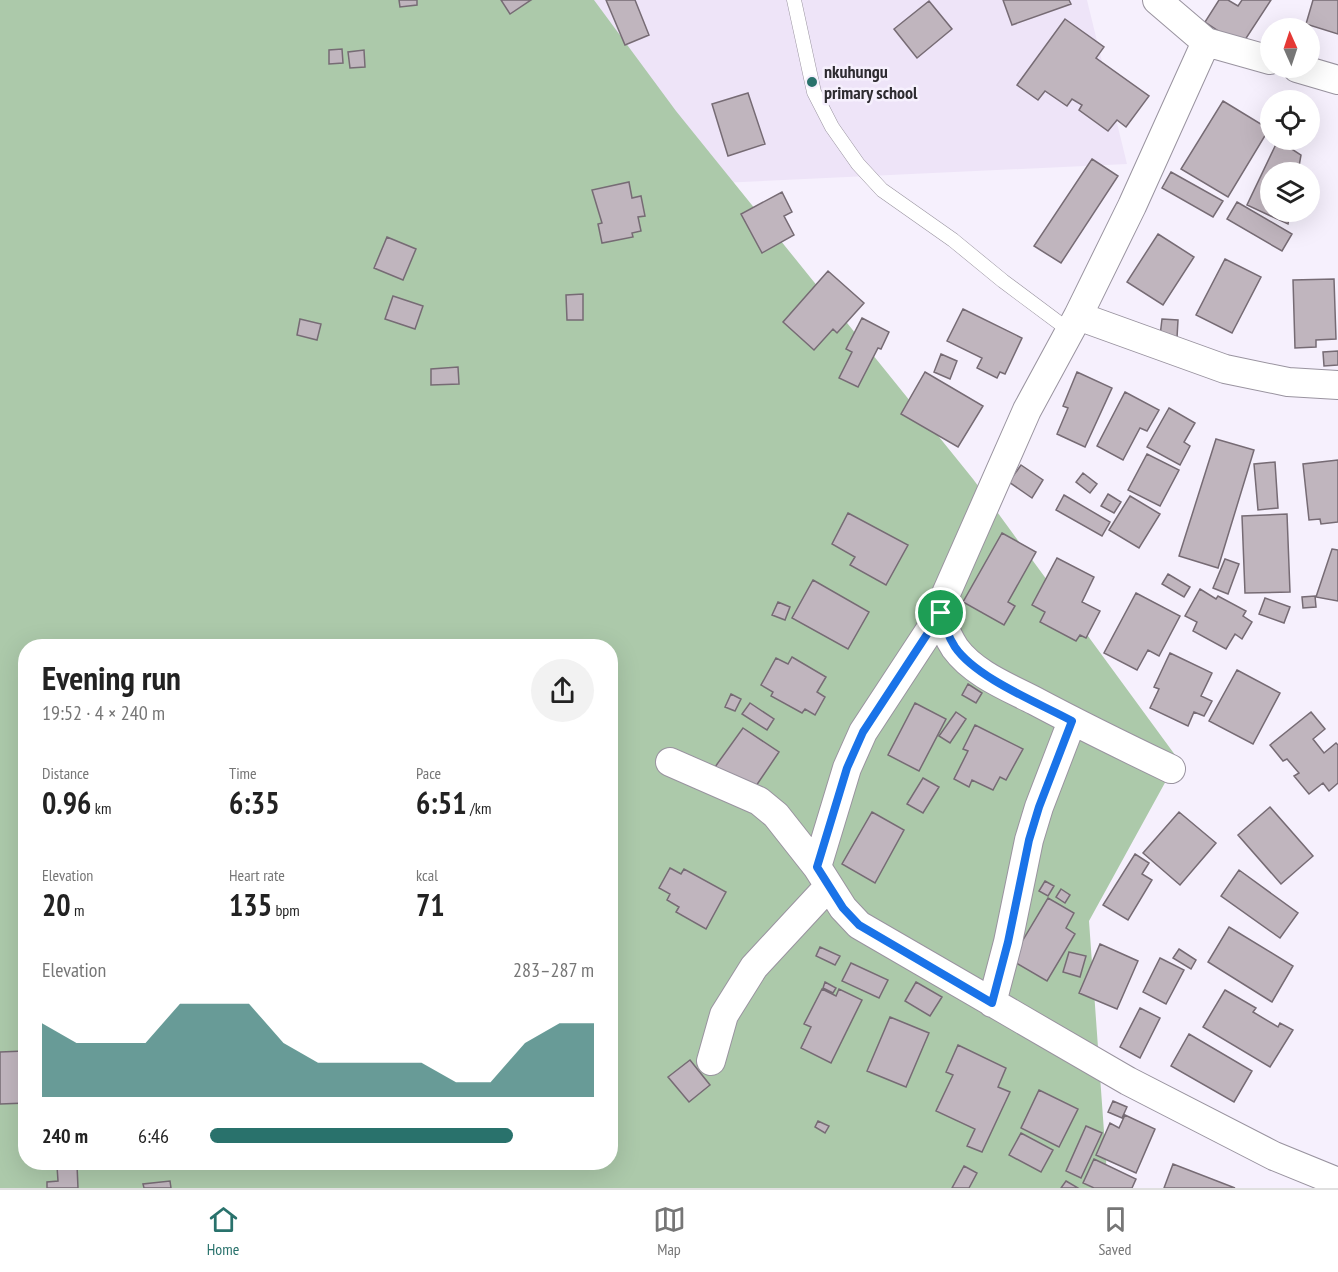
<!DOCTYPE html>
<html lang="en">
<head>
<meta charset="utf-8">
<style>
	:root { --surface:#fff; --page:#f2f2f2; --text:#222; --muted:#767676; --line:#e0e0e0; --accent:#29726c }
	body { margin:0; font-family:"PT Sans Narrow",sans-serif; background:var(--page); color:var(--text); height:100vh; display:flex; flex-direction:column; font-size:22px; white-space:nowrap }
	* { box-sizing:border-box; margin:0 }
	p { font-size:20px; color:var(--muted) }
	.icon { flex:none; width:33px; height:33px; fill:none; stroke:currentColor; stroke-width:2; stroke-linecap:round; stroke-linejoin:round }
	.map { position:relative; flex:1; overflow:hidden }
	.details { position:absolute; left:18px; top:639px; width:600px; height:531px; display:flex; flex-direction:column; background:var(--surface); border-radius:24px; box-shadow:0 6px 24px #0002 }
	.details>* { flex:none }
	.needle { width:39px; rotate:357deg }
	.controls { position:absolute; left:1260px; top:18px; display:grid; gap:12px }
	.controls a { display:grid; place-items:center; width:60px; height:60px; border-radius:50%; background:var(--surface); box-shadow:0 6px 24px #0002; font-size:30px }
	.pin { position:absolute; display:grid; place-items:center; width:51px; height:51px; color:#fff; margin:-26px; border:3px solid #fff; border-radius:50%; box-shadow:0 2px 6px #0007 }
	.round { display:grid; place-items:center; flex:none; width:63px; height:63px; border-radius:32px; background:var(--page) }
	.headline { display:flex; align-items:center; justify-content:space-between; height:102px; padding:0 24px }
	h1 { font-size:33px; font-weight:800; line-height:45px }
	.stats { display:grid; grid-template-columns:repeat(3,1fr); gap:9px; height:102px; padding:6px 24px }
	.stats div { display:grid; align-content:center }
	.stats b { font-size:30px; font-weight:800 }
	.stats small { font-size:16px; font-weight:400 }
	.stats p { font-size:16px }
	.chart { height:168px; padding:12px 24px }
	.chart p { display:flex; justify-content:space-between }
	.chart svg { width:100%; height:108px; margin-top:6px; fill:var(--accent); opacity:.7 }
	ul { padding:0 24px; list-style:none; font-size:20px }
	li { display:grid; grid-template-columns:96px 72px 1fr; align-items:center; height:45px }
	li i { height:15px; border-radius:8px; background:var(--accent) }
	.tab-bar { display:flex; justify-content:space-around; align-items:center; height:84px; border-top:2px solid var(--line); background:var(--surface); font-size:16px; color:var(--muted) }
	.tab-bar a { display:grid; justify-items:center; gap:3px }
	.tab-bar .on { color:var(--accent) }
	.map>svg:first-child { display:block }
</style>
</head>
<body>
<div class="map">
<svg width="1338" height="1188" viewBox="0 0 1338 1188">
	<rect width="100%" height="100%" fill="#f6f0fd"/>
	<path fill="#eee4f8" d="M510,0h577l40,164 -601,28z"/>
	<path fill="#acc9aa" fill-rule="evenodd" d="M0,0h594l82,111 297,368 205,280 -89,162 19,267h-1108zM26,646h584v516h-584z"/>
	<path fill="#c0b5be" stroke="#766b74" stroke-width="1.5" d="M399,0h18v5l-17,2z
		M501,0h30l-21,14z
		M606,0h29l14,35 -24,10z
		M1003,0h66l2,4 -59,21z
		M1219,0h9l10,6 4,-6h29l-30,46 -36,-24z
		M1313,0h25v34l-32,-10z
		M929,1l23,28 -35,29 -23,-29z
		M1065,19l39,28 -8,11 53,38 -23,31 -9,-7 -9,11 -29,-21 3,-5 -10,-6 -5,7 -22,-15 -7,9 -21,-15z
		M342,49l1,14 -14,1v-14z
		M364,50l1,17 -15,1 -2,-16z
		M748,93l17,51 -37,12 -16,-52z
		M1223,101l46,28 -41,68 -47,-28z
		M1278,140l23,15 -3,17h-28v40h20l-2,12 -41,-19z
		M1092,159l26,17 -57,87 -27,-17z
		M1171,172l52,29 -10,16 -51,-29z
		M629,182l3,16 9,-2 4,20 -7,1 3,14 -9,2 1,4 -31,6 -4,-19 4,-1 -10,-33z
		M782,192l10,20 -8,4 10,19 -32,18 -21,-39z
		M1237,202l55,32 -10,17 -55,-32z
		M1158,234l36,23 -31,48 -36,-23z
		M387,237l29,12 -13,31 -29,-12z
		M1225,259l36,18 -29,56 -36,-18z
		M828,271l36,32 -27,30 -4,-4 -19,21 -31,-28z
		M1334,279l2,60 -20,1v7l-21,1 -2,-68z
		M583,294v26h-16l-1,-25z
		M393,296l30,10 -8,23 -30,-10z
		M963,309l59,29 -17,36 -5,-2 -3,6 -20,-10 5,-10 -35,-17z
		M862,318l27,14 -8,17 -3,-1 -20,39 -19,-9 13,-26 -6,-3z
		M300,319l21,5 -4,16 -20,-5z
		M1162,319l16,1 -1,18 -17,-2z
		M1338,351v14l-14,1 -1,-14z
		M941,354l16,7 -7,18 -16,-7z
		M458,367l1,17 -28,1v-16z
		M925,372l58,34 -25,41 -57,-33z
		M1077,372l35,16 -27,59 -28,-13 11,-26 -5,-2z
		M1125,392l34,18 -12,21 -7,-3 -17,32 -26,-14z
		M1169,408l26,15 -11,19 6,4 -10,19 -33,-18z
		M1216,439l38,11 -36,118 -39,-12z
		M1147,454l32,16 -19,36 -32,-16z
		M1338,460v62l-17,2 -1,-5 -11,1 -6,-56z
		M1275,462l3,46 -20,2 -4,-46z
		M1021,465l22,15 -11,18 -23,-16z
		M1083,473l14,11 -7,9 -14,-11z
		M1108,494l13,8 -7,11 -13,-7z
		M1064,495l46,27 -8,14 -46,-26z
		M1130,496l30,18 -21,34 -30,-18z
		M848,513l60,32 -22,40 -36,-20 5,-8 -23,-13z
		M1287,514l3,78 -45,1 -3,-77z
		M1002,533l34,19 -28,50 7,4 -11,19 -41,-23z
		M1332,549l6,1v51l-22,-4z
		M1057,558l37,19 -12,25 18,9 -14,27 -6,-3 -4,6 -36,-19 5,-10 -13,-7z
		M1225,559l14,5 -11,30 -15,-6z
		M1168,574l22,13 -6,10 -22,-13z
		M813,580l56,32 -21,37 -56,-31z
		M1200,589l16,10 2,-3 28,15 -3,5 9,6 -10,17 -7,-5 -9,15 -33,-18 4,-9 -12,-6z
		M1136,593l44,23 -21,40 -11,-6 -11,20 -33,-17z
		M1315,596l1,11 -13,1 -1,-11z
		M1265,598l25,9 -6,16 -25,-9z
		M778,602l12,5 -5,13 -13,-5z
		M1170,653l42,20 -11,23 11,5 -8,15 -10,-4 -6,14 -38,-18 9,-19 -5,-2z
		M792,657l34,20 -9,15 8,5 -10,18 -10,-6 -3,4 -31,-17 2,-4 -12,-7 15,-27 12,6z
		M1237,670l43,23 -27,51 -44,-23z
		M968,684l14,9 -6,10 -14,-8z
		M731,694l10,5 -6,12 -10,-4z
		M750,703l24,16 -7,11 -25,-16z
		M915,703l31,16 -27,52 -31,-16z
		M956,712l10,7 -16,24 -11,-7z
		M1311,712l14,17 -12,10 11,14 12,-10 2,2v38l-9,8 -6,-8 -14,11 -15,-18 5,-3 -12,-14 -4,2 -13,-16z
		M975,725l48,24 -17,31 -6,-3 -7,13 -21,-10 -3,7 -15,-8 14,-28 -5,-2z
		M743,728l36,24 -25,37 -39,-22z
		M923,778l16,9 -16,26 -16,-9z
		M1270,807l43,49 -32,28 -43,-49z
		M872,812l32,18 -29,53 -33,-19z
		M1179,812l37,31 -36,42 -37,-32z
		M1135,854l14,9 -7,11 10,6 -24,40 -25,-15z
		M670,868l11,6 3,-5 42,23 -20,37 -30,-17 3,-5 -12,-7 3,-6 -11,-6z
		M1239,870l59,43 -18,25 -59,-42z
		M1045,881l9,5 -6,10 -9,-5z
		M1061,889l9,6 -5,8 -9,-6z
		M1048,898l26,15 -8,15 9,6 -28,47 -36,-21z
		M1229,927l64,39 -21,36 -64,-40z
		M1100,944l38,17 -21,48 -38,-16z
		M820,947l20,9 -5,9 -19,-9z
		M1179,949l17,11 -5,9 -18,-11z
		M1069,952l17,4 -6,21 -17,-5z
		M1160,958l24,12 -18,34 -23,-12z
		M851,963l37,17 -9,18 -37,-17z
		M825,982l11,6 -3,5 -10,-5z
		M916,982l26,15 -12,19 -25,-15z
		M822,989l14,7 3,-7 23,11 -31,63 -30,-15 10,-21 -7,-3z
		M1225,990l31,18 -3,4 25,15 2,-4 13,7 -23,37 -67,-40z
		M1140,1008l20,10 -20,40 -20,-11z
		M890,1017l39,16 -23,54 -39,-16z
		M1189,1034l63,37 -18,31 -63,-36z
		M958,1045l48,23 -8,19 12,5 -28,60 -15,-6 8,-17 -39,-18 17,-36 -7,-3z
		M24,1051l2,52 -26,1v-52z
		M690,1060l20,25 -21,17 -21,-25z
		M1039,1090l39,19 -19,38 -38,-19z
		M1113,1101l14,6 -5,11 -14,-6z
		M1125,1115l30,14 -19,44 -40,-18 14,-32 9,5z
		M818,1121l11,5 -4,7 -10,-6z
		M1086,1126l16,7 -21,45 -15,-7z
		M1021,1133l32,17 -12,22 -32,-17z
		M1094,1159l42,20 -4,9h-38l-11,-5z
		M1173,1164l62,24h-71z
		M77,1165l1,23h-31v-6l11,-1 -1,-15z
		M964,1166l13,7 -8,15h-17z
		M170,1181l1,7h-27l-1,-4z
		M1066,1181l12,7h-17z"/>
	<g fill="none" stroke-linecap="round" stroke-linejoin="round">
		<g stroke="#99939f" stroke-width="15">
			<path id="service" d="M794,0l20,92 18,35 26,37 24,26 71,50 50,41 67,50"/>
		</g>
		<g stroke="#99939f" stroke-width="30">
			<path id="minor" d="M1157,0l49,42 64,18
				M1297,68l41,12
				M1078,316l147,53 63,13 50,3
				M670,762l89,39 17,14 41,52 26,41 16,17 269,156 146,75 64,26
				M1171,769c-46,-22 -91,-44 -136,-68 -27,-14 -61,-27 -80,-53 -12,-19 -15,-30 -10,-52l82,-186 51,-94 54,-110 74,-164
				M817,867l30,-99 16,-36 78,-119
				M992,1003l16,-61 21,-102 10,-33 33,-86
				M711,1061l13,-46 30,-48 75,-81"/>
		</g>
		<use href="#service" stroke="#fff" stroke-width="14"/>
		<use href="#minor" stroke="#fff" stroke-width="28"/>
	</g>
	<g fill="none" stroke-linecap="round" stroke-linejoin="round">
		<g stroke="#fff" stroke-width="12">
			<path id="route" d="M941,613c3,12 7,23 14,34 21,31 84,56 117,74l-33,86 -10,33 -21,102 -16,61 -133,-78 -16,-17 -26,-41 30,-99 16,-36z"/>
		</g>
		<use href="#route" stroke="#1a73e8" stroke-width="8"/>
	</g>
	<circle fill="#29726c" stroke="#f6f0fd" stroke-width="2" cx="812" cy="82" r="6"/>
	<g text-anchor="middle" stroke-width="5" stroke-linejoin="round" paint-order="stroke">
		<g font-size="18" font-weight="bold" fill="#2d2b30" stroke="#f6f0fd" text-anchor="start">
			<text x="824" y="78">nkuhungu<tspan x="824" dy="21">primary school</tspan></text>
		</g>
	</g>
</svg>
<div class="controls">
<a><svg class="needle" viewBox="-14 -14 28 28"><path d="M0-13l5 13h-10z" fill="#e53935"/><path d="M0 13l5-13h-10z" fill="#767676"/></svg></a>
<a><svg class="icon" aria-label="locate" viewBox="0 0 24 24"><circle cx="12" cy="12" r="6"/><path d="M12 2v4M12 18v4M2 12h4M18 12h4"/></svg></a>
<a><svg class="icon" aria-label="layers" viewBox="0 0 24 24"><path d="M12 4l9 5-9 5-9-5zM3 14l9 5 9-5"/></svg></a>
</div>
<div class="pin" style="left:941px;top:613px;background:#1e9e55"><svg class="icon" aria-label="arrive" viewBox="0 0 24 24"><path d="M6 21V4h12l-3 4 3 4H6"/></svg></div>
<section class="details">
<div class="headline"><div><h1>Evening run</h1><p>19:52 · 4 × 240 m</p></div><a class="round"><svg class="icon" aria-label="share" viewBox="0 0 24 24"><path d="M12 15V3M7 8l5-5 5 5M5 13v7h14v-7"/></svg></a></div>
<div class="stats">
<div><p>Distance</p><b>0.96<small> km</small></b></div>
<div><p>Time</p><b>6:35</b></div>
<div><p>Pace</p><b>6:51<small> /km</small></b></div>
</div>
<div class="stats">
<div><p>Elevation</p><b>20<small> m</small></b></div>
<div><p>Heart rate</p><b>135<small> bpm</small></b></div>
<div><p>kcal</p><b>71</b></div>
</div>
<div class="chart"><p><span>Elevation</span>283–287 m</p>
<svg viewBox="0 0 160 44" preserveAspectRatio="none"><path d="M0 44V14L10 22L20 22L30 22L40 6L50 6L60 6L70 22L80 30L90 30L100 30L110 30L120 38L130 38L140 22L150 14L160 14V44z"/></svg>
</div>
<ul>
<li><b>240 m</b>6:46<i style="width:79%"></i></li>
</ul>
</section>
</div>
<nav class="tab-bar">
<a class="on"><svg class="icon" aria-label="home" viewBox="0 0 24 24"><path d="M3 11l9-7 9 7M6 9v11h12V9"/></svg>Home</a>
<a><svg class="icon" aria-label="map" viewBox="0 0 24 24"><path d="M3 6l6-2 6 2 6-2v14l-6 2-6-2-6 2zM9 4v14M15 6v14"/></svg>Map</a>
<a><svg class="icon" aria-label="saved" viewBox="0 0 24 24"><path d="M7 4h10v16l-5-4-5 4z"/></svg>Saved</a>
</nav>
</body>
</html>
